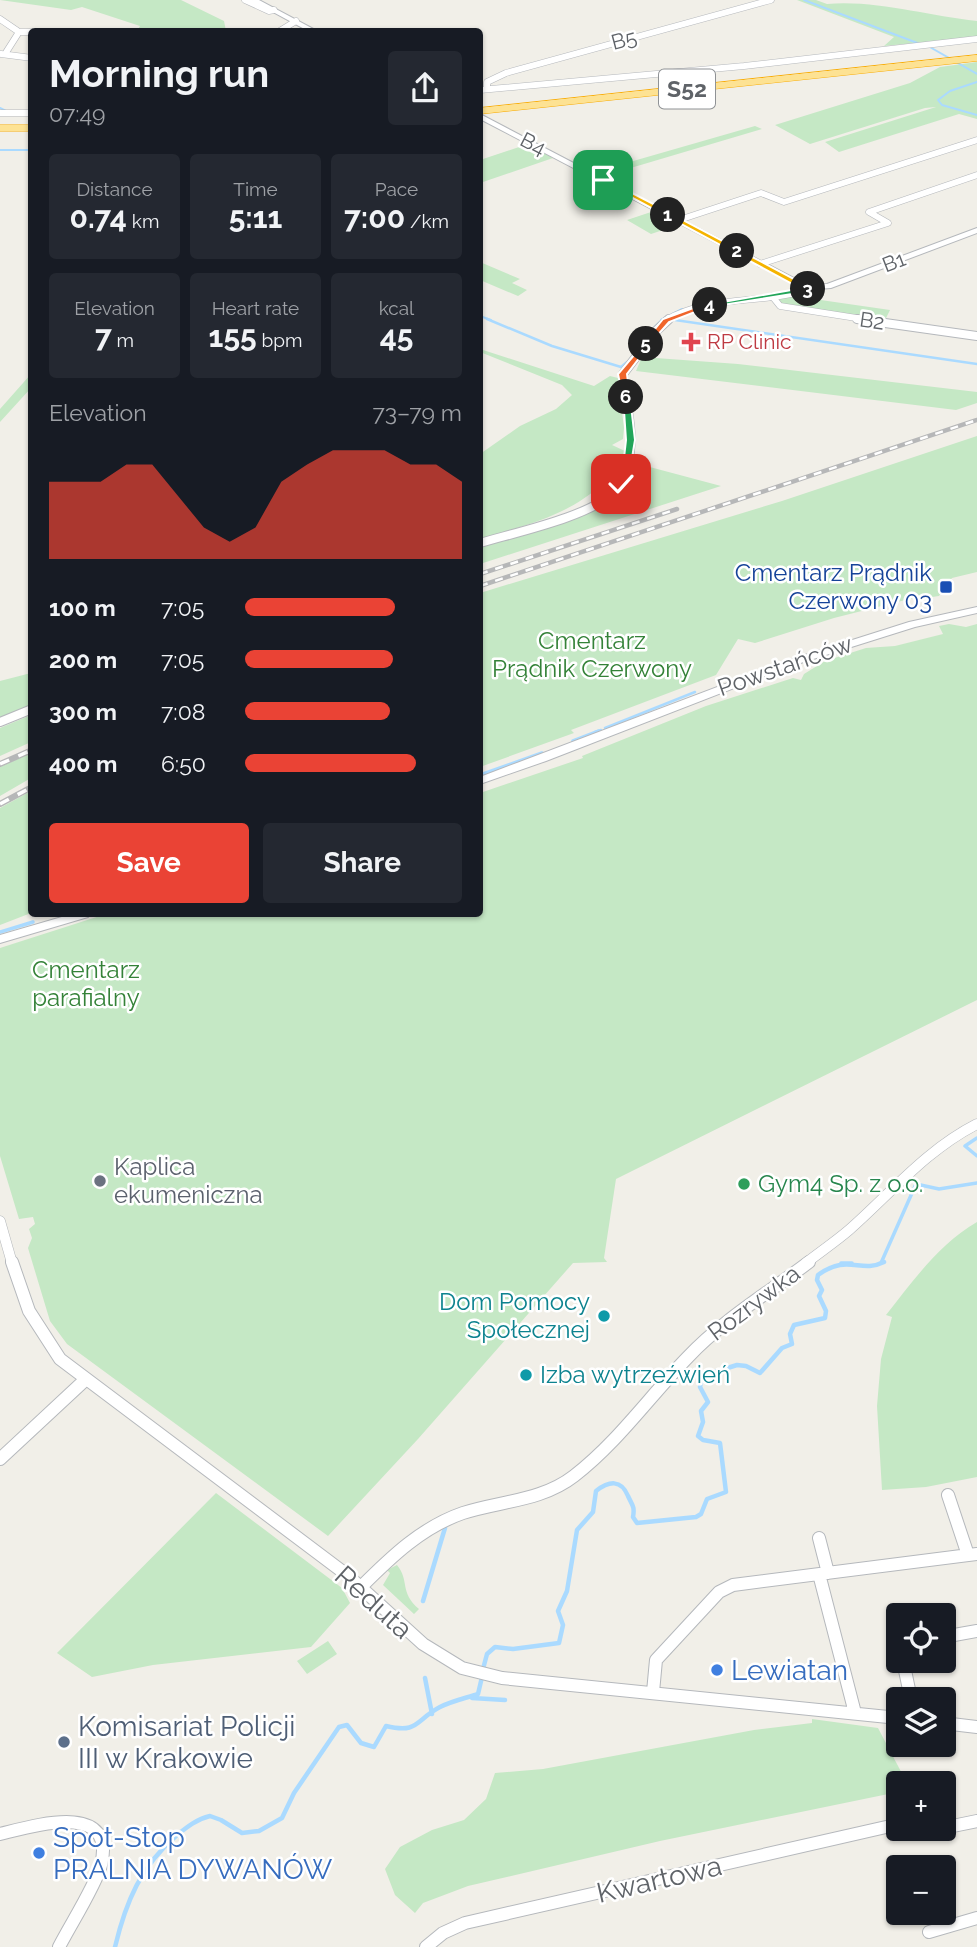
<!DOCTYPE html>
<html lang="en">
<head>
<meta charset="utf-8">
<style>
	:root { --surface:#171b24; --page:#242831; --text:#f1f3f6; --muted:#9ea1a6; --accent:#ea4335 }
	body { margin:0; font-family:Raleway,sans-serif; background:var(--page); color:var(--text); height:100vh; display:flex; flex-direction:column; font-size:26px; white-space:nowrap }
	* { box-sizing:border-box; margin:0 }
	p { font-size:23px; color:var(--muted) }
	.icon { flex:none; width:38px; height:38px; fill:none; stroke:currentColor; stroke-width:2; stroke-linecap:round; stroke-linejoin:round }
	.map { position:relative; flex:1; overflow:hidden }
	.details { position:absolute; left:28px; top:28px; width:455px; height:889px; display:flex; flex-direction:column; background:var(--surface); border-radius:7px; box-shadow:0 2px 5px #0004 }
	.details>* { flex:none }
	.buttons { position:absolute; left:886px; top:1603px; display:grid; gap:14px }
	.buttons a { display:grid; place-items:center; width:70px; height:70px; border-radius:7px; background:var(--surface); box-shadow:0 2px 5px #0004; font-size:35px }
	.pin { position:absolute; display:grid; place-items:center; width:60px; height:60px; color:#fff; margin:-30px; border-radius:14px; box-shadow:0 4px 10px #0006 }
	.km { position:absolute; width:35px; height:35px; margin:-18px; border-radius:50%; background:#222; color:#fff; font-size:19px; line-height:35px; text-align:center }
	.round { display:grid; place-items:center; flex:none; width:74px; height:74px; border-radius:7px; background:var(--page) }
	.head { display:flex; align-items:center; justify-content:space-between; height:119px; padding:0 21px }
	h1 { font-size:38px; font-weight:700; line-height:52px }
	.figures { display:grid; grid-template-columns:repeat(3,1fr); gap:10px; height:119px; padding:7px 21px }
	.figures div { display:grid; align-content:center; border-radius:7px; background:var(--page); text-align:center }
	.figures b { font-size:30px; font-weight:700 }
	.figures small { font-size:19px; font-weight:400 }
	.figures p { font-size:19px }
	.chart { height:196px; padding:14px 21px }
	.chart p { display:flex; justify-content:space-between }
	.chart svg { width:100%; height:126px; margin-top:7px; fill:var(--accent); opacity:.7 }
	.button { display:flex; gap:14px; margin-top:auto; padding:14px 21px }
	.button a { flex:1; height:80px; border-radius:7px; background:var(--accent); color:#fff; font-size:28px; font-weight:700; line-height:80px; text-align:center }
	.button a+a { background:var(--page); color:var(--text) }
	ul { padding:0 21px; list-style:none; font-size:23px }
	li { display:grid; grid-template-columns:112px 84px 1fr; align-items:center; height:52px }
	li i { height:18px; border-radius:9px; background:var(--accent) }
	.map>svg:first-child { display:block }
</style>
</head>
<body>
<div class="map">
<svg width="977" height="1947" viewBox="0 0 977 1947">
	<rect width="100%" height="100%" fill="#f1efe8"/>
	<path fill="#c5e8c5" d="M0,0h181l43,21 2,10h-89l3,-5 -58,-19 -11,3z
		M797,0h19l11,4c52,-4 99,12 150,17v16l-93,9 10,-9z
		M977,62v57l-18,-5 -120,38 -14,-10 111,-35 -11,1 -115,36 -35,-19 135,-42 30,-16z
		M755,126l7,3 -155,46 15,9 -4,1 -23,-13z
		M528,144l25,14 -73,25v-23z
		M654,211l27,13 -30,10 -24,-14z
		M480,262l40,17 -8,4 15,7 -9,6 -38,-16z
		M793,296l97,14 -6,12 -100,-17 -5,-4 1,-4z
		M480,349l114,37 16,-10 8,2 6,50 -1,11 -11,6 13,6c-26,57 -90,72 -145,88v-85l40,-28 36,-17 16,-14 -10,-10 -82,-33z
		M642,357l96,7 239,28v11l-21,7 -320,-39z
		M31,374v14l-31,34v-13z
		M977,436v136l-25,6 -13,18 -7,1 -3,-3 -95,24 -79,25 -17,-4 -22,36 -145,55 3,3 -94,34v-174l302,-92z
		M631,462l90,24 -241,78v-16l118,-40c22,-11 29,-22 33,-46z
		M949,624l17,3 11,-3v376l-361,179 -12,79 3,4 -34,1 -155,176 -90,97 -261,-192 -17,-23 -22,-73 4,-10 -3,-9 6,-5 -2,-7 -14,2 -19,-63v-208l106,-34h374v-121l103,-35 -1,-2 124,-50 87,-28 8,2 3,-6 21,-13 41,-13 29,-2 48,-12 -4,-8z
		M31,673v32l-31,13v-37z
		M31,715v27l-31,14v-28z
		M31,753v25l-31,18v-29z
		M31,791v122l-31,12v-117z
		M977,1222v255l-51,10 -44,3 -5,-84 4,-47 11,-42 -6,-2c27,-34 53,-71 91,-93z
		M216,1493l126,95 8,15 -39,44 -158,18 -61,12 -35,-24z
		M397,1565c13,16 2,27 22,44l-5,5 -31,-29 7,-12 -3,-3z
		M328,1641l9,13 -30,20 -10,-13z
		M812,1719l66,9 29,55h-9v9l-238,49 -192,45 -45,17 -8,10 -20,-18 -10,-26 15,-22 32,-17 32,-10 22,-21 9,-26 48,-4 211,-39 58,-7z"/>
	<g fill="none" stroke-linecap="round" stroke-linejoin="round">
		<path stroke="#aadaff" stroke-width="2" d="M804,0l116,44
			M928,46l49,28
			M977,82l-27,9 -12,9 4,5 35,10
			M0,108l6,3
			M0,150h32
			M480,316l11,4
			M661,320l21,-11
			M675,320h3"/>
		<path stroke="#aadaff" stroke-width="2.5" d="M487,319l65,27 69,21 6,-5
			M675,320l302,44
			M648,334l15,-15
			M605,728l90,-36
			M595,732l6,-2"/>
		<path stroke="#aadaff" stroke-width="3.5" d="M573,741l26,-10
			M483,774l59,-21
			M0,932l33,-10
			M977,1138l-12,8 12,10
			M841,1263h11
			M881,1263l35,-79 23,5 38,-6"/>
		<path stroke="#aadaff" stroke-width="4.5" d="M423,1601l22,-73
			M483,1669l4,-15 8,-7 18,2 46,-6 4,-18 -5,-14 9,-20 10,-61 16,-18 3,-21c13,-10 25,-12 32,5 4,9 7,10 5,21l4,6 59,-6 5,-3 6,-15 19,-7 -6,-49 -17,-3 -5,-4 5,-14 -2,-11 7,-9 -8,-15 2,-11 35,-11 9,1 14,7 22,-25 10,-4 -2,-10 4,-9 31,-7 1,-7 -7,-15 3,-6 -5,-10 1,-5c30,-22 42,-1 66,-13
			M425,1678l7,36
			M472,1698l33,2
			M115,1947c11,-46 26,-81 62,-112 10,-8 20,-16 33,-19l11,4 21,13 17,-2 23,-13 12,-25 45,-66 8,-2 14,18 13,4 12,-21c33,8 29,-6 54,-19 12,-6 26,-9 38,-13l4,-17"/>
		<g stroke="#b5b8bc" stroke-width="7">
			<path id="minor-far3" d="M245,0l24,11 5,-1
				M0,19l19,13 -14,22
				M19,32h13
				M278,32l18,-11
				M1,54l31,4
				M487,89v-7l19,-9 265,-73
				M480,90l264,-24 233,-27
				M0,113h32
				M679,220l82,-27 23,9 193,-62
				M760,264l128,-41 -19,-11 108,-37
				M772,296l8,10 89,14
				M666,320c45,-26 97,-15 144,-31"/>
		</g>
		<g stroke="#b5b8bc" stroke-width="10">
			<path id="minor-far2" d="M857,319l120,17
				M480,543c33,-10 114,-27 136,-53 9,-10 13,-27 14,-40 3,-26 -6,-51 -7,-76l32,-42 14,-13
				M0,722l32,-13"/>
		</g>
		<g stroke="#b5b8bc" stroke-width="11">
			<path id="minor-far1" d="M0,1221l12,42
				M806,1263c14,-11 29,-21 43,-33 42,-37 77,-80 128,-106"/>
		</g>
		<g stroke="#b5b8bc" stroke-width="14">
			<path id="minor" d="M12,1262l17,49 31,48 287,216 76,69 39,24 40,10 396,40
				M0,1459l85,-79
				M948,1495l20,60
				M819,1538l9,35
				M819,1574l36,139
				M361,1587c30,-30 61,-60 102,-74 37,-12 79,-12 111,-37 44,-34 75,-79 114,-119 35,-37 80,-64 121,-95
				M943,1637l34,-6
				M903,1661l8,38
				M653,1692l3,-32 63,-68 14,-7 244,-31
				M943,1723l34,4
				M943,1828l34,-7
				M917,1829l10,3 15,-3
				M0,1834c33,-8 117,-34 101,31 -5,20 -32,62 -42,82
				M929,1932l48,-14
				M426,1947l17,-14 22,-10 421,-96h12"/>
		</g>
		<g stroke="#b5b8bc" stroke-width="2">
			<path id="tertiary" d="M251,0h8l60,32h-9z
				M480,114l327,171 20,-1 150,-56v5l-146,55 -25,2 -326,-171z
				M977,607v6l-62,14 -124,39 -245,95 -66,23v-7l303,-115 126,-40z
				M72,914h18l-2,3 -88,26v-8z"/>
		</g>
		<g stroke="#f9ab00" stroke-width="1">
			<path id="motorway" d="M977,55v6l-497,53v-6z
				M0,125h32v6h-32z"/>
		</g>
		<use href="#minor-far3" stroke="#fff" stroke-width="6"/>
		<use href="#minor-far2" stroke="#fff" stroke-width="8"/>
		<use href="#minor-far1" stroke="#fff" stroke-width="10"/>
		<use href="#minor" stroke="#fff" stroke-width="12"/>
		<use href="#tertiary" fill="#fff" fill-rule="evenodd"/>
		<use href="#motorway" fill="#fde293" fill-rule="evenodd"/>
		<g stroke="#b6b7b8" stroke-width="4.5">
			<path id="rail-far1" d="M480,574l197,-65
				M480,586l497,-166"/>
		</g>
		<g stroke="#b6b7b8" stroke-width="6">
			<path id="rail" d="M0,764l32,-14
				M0,804l32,-17"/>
		</g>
		<use href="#rail-far1" stroke="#fff" stroke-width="2.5" stroke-dasharray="8" stroke-linecap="butt"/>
		<use href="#rail" stroke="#fff" stroke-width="3.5" stroke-dasharray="10" stroke-linecap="butt"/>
	</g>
	<path fill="#f5b400" stroke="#fff" stroke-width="2" d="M603,178l68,35 1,2 -6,1 -65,-35z"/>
	<path fill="#f5b400" stroke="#fff" stroke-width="2" d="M668,212l72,38 1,1 -6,2 -69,-37z"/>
	<path fill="#f5b400" stroke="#fff" stroke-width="2" d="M737,249l74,39 1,1 -7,2 -70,-38z"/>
	<path fill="#22a559" stroke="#fff" stroke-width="2" d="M808,287l3,4 -101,16 -4,-2z"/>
	<path fill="#f0652b" stroke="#fff" stroke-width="2" d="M707,303l6,2 -44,17 -20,23 -6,-1 20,-25z"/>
	<path fill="#f0652b" stroke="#fff" stroke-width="2" d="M646,341l4,3 -23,30 3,23 -7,2 -5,-25z"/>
	<path fill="#22a559" stroke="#fff" stroke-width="2" d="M623,396l7,1 5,43 -3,18 -4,3 -4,-3 2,-18z"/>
	<path fill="#22a559" stroke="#fff" stroke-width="2" d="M628,456l4,2 -7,26 -7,2 6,-28z"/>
	<path fill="#e0444e" stroke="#fff" stroke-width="2.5" d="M687.5 331.5h7v7h7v7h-7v7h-7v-7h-7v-7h7z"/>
	<rect fill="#1a4fb4" stroke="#fff" stroke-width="2.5" x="939" y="580" width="14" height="14" rx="3.5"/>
	<circle fill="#6b7280" stroke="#fff" stroke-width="2.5" cx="100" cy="1181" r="7"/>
	<circle fill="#2e9e5b" stroke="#fff" stroke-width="2.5" cx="744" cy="1184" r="7"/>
	<g fill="#0f9aa8" stroke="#fff" stroke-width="2.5">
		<circle cx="604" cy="1316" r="7"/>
		<circle cx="526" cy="1375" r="7"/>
	</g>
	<g fill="#3f7fe0" stroke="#fff" stroke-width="2.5">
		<circle cx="717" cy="1670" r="7"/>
		<circle cx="39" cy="1853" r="7"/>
	</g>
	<circle fill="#5c6f8a" stroke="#fff" stroke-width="2.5" cx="64" cy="1742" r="7"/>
	<g text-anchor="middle" stroke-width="5" stroke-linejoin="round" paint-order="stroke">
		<g font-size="21" fill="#5f6368" stroke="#fff">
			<text transform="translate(624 40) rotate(-15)" y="7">B5</text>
			<text transform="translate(533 144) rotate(27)" y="7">B4</text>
			<text transform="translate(894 262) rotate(-21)" y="7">B1</text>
			<text transform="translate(872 321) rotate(8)" y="7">B2</text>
		</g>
		<g font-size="21" fill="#be3a42" stroke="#fff" text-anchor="start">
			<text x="707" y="349">RP Clinic</text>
		</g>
		<rect fill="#fff" stroke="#8f9295" stroke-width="2" x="659" y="69.5" width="56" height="39" rx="5"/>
		<g font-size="23" font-weight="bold" fill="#5f6368">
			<text x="687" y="97">S52</text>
		</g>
		<g font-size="24" fill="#164399" stroke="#fff" text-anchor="end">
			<text x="932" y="581">Cmentarz Prądnik<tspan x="932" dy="28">Czerwony 03</tspan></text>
		</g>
		<g font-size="24" fill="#348238" stroke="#fff">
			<text x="592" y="649">Cmentarz<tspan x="592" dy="28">Prądnik Czerwony</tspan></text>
			<text x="86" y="978">Cmentarz<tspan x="86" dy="28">parafialny</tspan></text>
		</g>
		<g font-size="24" fill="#5f6368" stroke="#fff">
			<text transform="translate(785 666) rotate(-19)" y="8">Powstańców</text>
			<text transform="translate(754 1303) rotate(-37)" y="8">Rozrywka</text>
		</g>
		<g font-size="24" fill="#5b616d" stroke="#fff" text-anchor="start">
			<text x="114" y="1175">Kaplica<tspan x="114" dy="28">ekumeniczna</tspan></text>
		</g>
		<g font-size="24" fill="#27864d" stroke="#fff" text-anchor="start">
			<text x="758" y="1192">Gym4 Sp. z o.o.</text>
		</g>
		<g font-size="24" fill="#0d838f" stroke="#fff" text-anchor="end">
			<text x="590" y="1310">Dom Pomocy<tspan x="590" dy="28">Społecznej</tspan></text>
			<text x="540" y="1383" text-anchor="start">Izba wytrzeźwień</text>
		</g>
		<g font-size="28" fill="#5f6368" stroke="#fff">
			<text transform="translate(374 1602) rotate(42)" y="10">Reduta</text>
			<text transform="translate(659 1879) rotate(-13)" y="10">Kwartowa</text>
		</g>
		<g font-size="28" fill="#366cbe" stroke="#fff" text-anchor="start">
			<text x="731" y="1680">Lewiatan</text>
			<text x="53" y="1847">Spot-Stop<tspan x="53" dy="32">PRALNIA DYWANÓW</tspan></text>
		</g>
		<g font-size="28" fill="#4e5e75" stroke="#fff" text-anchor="start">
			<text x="78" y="1736">Komisariat Policji<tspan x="78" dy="32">III w Krakowie</tspan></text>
		</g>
	</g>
</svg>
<div class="buttons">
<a><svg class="icon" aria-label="locate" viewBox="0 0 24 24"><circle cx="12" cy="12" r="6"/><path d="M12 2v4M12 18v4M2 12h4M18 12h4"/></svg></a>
<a><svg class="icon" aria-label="layers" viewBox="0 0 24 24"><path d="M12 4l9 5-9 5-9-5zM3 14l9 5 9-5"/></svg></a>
<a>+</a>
<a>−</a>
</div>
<div class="pin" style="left:603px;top:180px;background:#1e9e55"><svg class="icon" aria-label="arrive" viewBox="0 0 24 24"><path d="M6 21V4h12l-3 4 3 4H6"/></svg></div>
<div class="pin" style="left:621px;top:484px;background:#d93025"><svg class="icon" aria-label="check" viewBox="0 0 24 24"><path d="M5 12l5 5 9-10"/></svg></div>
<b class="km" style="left:668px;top:215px">1</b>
<b class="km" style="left:737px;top:251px">2</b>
<b class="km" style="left:808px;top:289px">3</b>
<b class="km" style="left:710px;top:305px">4</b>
<b class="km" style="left:646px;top:344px">5</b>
<b class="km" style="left:626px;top:397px">6</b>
<section class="details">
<div class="head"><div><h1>Morning run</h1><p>07:49</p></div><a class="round"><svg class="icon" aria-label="share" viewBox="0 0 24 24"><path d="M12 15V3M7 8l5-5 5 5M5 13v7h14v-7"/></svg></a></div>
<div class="figures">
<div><p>Distance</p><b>0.74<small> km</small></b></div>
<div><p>Time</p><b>5:11</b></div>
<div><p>Pace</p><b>7:00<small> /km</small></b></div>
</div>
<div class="figures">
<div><p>Elevation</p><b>7<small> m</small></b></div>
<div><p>Heart rate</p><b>155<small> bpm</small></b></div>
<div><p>kcal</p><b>45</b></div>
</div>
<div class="chart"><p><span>Elevation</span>73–79 m</p>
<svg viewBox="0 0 160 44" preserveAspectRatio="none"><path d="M0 44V17L10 17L20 17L30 11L40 11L50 22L60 33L70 38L80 33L90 17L100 11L110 6L120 6L130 6L140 11L150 11L160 17V44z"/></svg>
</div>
<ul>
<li><b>100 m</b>7:05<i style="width:69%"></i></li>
<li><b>200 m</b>7:05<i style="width:68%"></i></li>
<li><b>300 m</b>7:08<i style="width:67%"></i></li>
<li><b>400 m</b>6:50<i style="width:79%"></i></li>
</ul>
<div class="button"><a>Save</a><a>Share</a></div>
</section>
</div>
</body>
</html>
